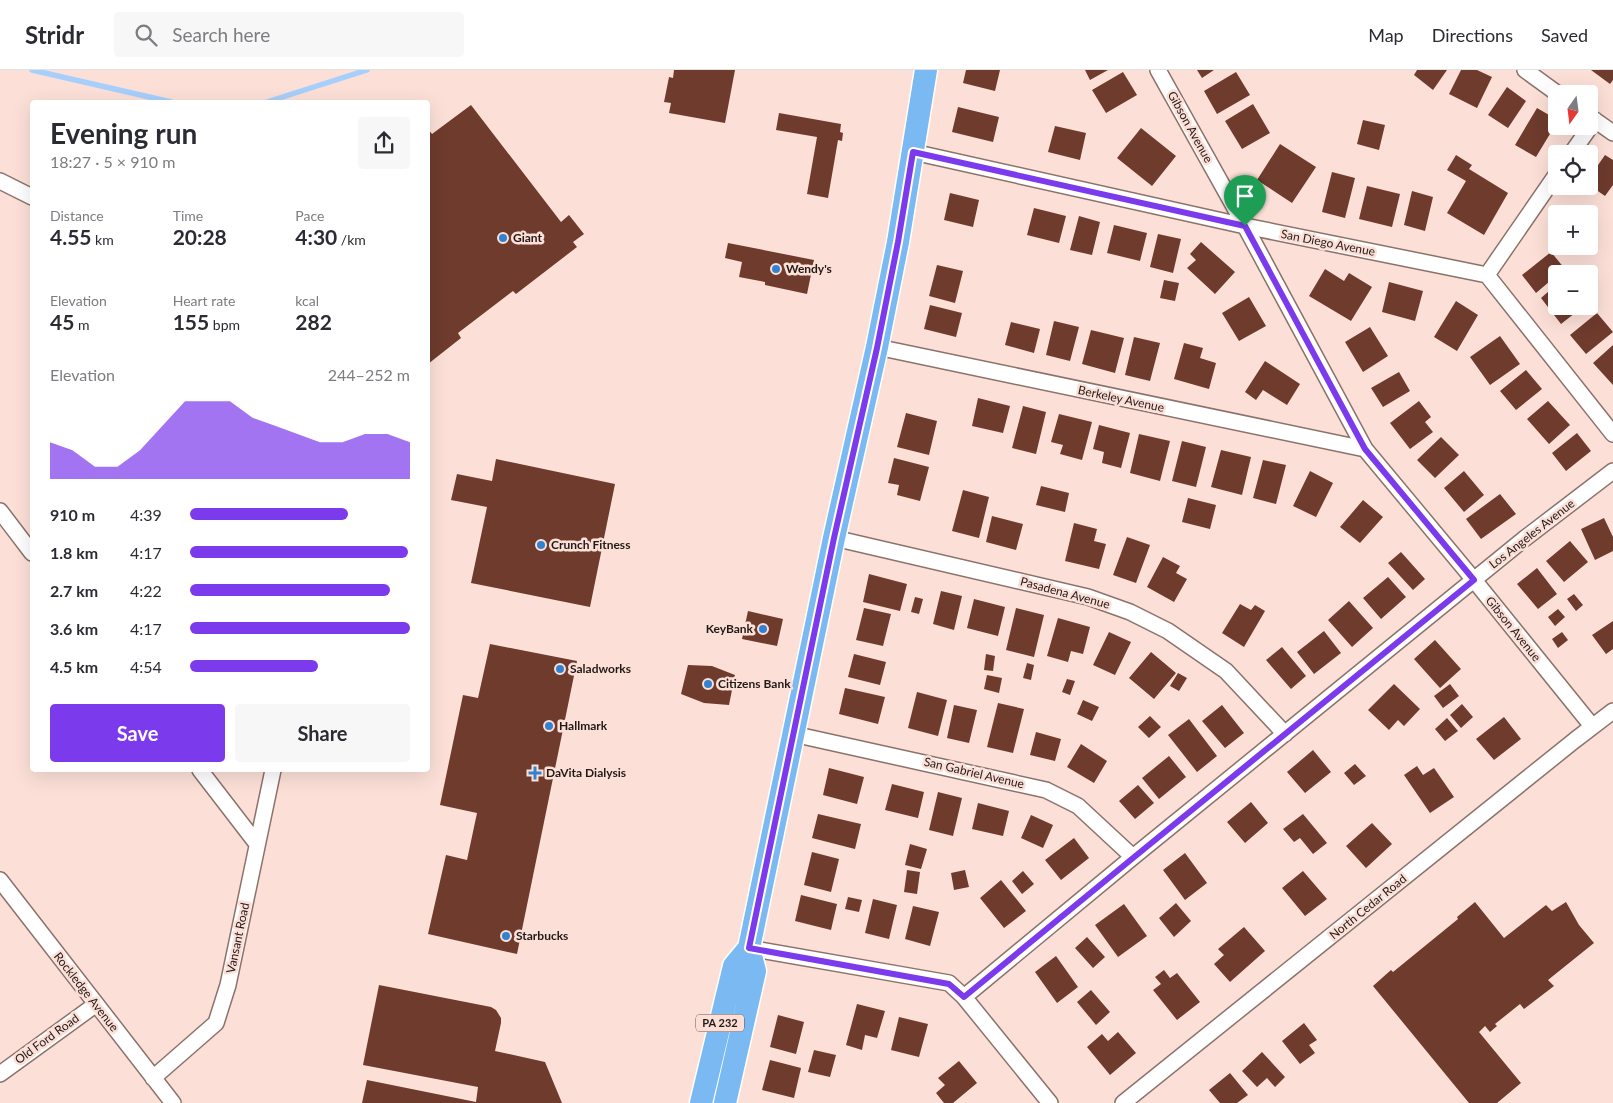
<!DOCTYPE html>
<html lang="en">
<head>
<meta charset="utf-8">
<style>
	:root { --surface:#fff; --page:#f7f7f7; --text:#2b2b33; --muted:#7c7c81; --line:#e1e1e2; --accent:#7c3aed }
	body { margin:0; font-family:Lato,sans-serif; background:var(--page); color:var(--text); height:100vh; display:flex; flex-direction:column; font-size:19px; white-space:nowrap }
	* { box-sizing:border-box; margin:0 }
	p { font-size:16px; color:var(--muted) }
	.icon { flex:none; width:28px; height:28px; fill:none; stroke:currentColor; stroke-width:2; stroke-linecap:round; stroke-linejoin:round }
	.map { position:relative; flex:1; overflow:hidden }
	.sheet { position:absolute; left:30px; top:30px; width:400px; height:672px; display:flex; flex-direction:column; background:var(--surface); border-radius:5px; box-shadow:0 5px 20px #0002 }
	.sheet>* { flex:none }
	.needle { width:32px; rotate:194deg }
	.buttons { position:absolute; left:1548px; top:15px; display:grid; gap:10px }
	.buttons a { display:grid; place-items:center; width:50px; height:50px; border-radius:5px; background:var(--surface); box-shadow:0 5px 20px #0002; font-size:25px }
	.pin { position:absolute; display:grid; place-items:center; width:42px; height:42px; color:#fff; margin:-51px -21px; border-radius:50% 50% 50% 0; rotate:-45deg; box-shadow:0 0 5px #0007 }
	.pin .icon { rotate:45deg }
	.round { display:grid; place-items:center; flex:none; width:52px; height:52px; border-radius:5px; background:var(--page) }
	.overview { display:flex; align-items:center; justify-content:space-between; height:85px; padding:0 20px }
	h1 { font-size:28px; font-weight:700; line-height:38px }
	.figures { display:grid; grid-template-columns:repeat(3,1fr); gap:8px; height:85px; padding:5px 20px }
	.figures div { display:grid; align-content:center }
	.figures b { font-size:21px; font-weight:700 }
	.figures small { font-size:14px; font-weight:400 }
	.figures p { font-size:14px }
	.chart { height:140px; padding:10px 20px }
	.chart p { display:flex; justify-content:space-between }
	.chart svg { width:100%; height:90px; margin-top:5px; fill:var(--accent); opacity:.7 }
	.button { display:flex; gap:10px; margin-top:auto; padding:10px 20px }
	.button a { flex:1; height:58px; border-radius:5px; background:var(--accent); color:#fff; font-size:20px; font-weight:700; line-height:58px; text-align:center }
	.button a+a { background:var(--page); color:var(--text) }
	ul { padding:0 20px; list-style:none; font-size:16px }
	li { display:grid; grid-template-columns:80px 60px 1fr; align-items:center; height:38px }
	li i { height:12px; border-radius:6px; background:var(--accent) }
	header { display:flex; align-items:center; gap:30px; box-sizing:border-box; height:70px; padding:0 25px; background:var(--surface); border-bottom:1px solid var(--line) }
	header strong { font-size:24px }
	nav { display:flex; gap:28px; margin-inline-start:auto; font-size:18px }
	.search { width:350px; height:45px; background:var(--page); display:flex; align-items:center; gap:12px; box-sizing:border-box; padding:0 18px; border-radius:5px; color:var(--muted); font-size:19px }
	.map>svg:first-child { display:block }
</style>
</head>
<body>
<header>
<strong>Stridr</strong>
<div class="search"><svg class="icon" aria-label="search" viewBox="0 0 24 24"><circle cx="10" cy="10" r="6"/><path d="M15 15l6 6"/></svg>Search here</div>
<nav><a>Map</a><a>Directions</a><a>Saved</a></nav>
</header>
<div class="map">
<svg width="1613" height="1033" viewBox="0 0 1613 1033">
	<rect width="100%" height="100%" fill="#fce0d8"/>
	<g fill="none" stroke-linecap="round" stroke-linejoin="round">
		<path stroke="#a7cffb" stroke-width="5.5" d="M32,0l139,32
			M267,32l100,-32"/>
	</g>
	<path fill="#6e3b2d" d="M674,0h61l-10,53 -56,-10 2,-10 -7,-1 5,-25 4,1z
		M966,0h34l-5,21 -32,-8z
		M1085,0h23l-18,10z
		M1197,0h17l-12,8z
		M1417,0h30l-14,20 -19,-15z
		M1461,0h16l15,7 -15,31 -28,-14z
		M1591,0h22v10l-3,4z
		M1123,2l14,23 -31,18 -14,-23z
		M1236,2l14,23 -33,19 -13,-23z
		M1507,17l19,14 -18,27 -20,-13z
		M1253,34l17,29 -28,16 -17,-28z
		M471,35l90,117 8,-7 15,19 -11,8 4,5 -61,47 -3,-3 -55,42 3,5 -33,26v-235l4,5z
		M958,37l41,10 -6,25 -41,-10z
		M1537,38l19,11v5l-20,33 -21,-12z
		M779,43l62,11 -1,8 3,1 -1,8 -4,-1 -10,58 -21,-4 10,-57 -41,-7z
		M1363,50l22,5 -6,25 -22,-6z
		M1055,56l31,7 -6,27 -32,-8z
		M1141,58l35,28 -24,30 -35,-28z
		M1280,74l36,23 -24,36 -35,-23z
		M1456,85l16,10 -3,4 39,24 -24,42 -37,-22 19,-32 -19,-11z
		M1605,85l8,5v25l-8,11 -16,-11v-7z
		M1332,102l23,6 -10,40 -23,-6z
		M1367,116l33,8 -8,33 -33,-8z
		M1412,121l21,6 -8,34 -21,-6z
		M950,123l29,7 -6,27 -29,-7z
		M1034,138l32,8 -7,27 -32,-8z
		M1079,146l21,6 -8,33 -22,-5z
		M1114,155l33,8 -7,28 -33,-8z
		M1158,164l23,5 -8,34 -23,-6z
		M1201,172l34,30 -20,22 -28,-26 9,-8 -6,-6z
		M728,173l86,17 -7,34 -42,-9v-3l-26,-5 3,-15 -17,-4z
		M1551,182l14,17 -6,5h-3v2l-20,17 -14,-18z
		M937,195l26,6 -8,32 -26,-7z
		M1325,199l19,12 5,-8 23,14 -21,34 -42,-25z
		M1164,210l15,3 -4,18 -15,-3z
		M1389,212l34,9 -8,30 -33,-9z
		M1556,215v21h28l-23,18 -20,-26z
		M1249,227l17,29 -27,15 -17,-28z
		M1456,231l22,14 -21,36 -23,-14z
		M930,235l32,8 -6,24 -32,-8z
		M1597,243l16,19 -27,22 -16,-19z
		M1054,251l25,6 -9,34 -24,-6z
		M1011,252l29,7 -6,24 -29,-8z
		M1370,257l18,29 -25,16 -18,-30z
		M1091,260l33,8 -9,35 -33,-9z
		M1500,266l20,28 -30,21 -20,-28z
		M1134,267l26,6 -10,38 -25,-6z
		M1184,273l19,5 -3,10 16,5 -7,26 -35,-10z
		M1613,275v40l-20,-22z
		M1265,291l35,23 -13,21 -24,-15 -7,10 -11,-8z
		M1526,300l16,19 -26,21 -16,-19z
		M1399,302l11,19 -27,16 -12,-19z
		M978,328l32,8 -7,27 -31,-7z
		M1419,331l12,16 -6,5 8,10 -23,17 -20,-26z
		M1548,331l22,24 -21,19 -22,-25z
		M1023,336l23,6 -10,42 -24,-6z
		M906,343l31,8 -8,34 -32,-8z
		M1059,344l33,8 -10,38 -22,-6 3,-9 -12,-3z
		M1099,355l31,8 -9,35 -19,-5 2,-11 -11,-3z
		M1577,363l14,18 -25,20 -14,-18z
		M1139,364l31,7 -10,40 -30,-8z
		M1441,367l18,18 -24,23 -18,-18z
		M1182,371l24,6 -10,40 -24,-6z
		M1221,380l30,7 -9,38 -31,-8z
		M894,388l35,9 -9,34 -23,-6 2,-10 -11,-2z
		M496,389l119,25 -25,123 -119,-24 16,-76 -36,-7 6,-26 35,7z
		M1263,390l23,5 -10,39 -23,-6z
		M1310,401l23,12 -17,34 -23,-11z
		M1464,401l20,24 -20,17 -20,-24z
		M1041,416l28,7 -4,19 -29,-7z
		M963,420l26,7 -10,41 -27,-7z
		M1500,424l16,20 -35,25 -15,-20z
		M1188,428l28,7 -6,24 -28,-7z
		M1363,430l20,17 -23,26 -20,-16z
		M992,446l31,8 -7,26 -30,-8z
		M1604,448l9,19v14l-18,9 -14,-31z
		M1074,453l23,6 -3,12 12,3 -7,25 -34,-8z
		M1127,467l23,8 -14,38 -23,-8z
		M1570,471l18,21 -24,20 -18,-21z
		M1401,482l24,27 -12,11 -25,-27z
		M1163,487l17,9 -4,7 11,6 -13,23 -27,-15z
		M1537,498l20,26 -19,15 -21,-25z
		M869,504l38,10 -7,27 -37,-9z
		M1388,507l18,20 -25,22 -18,-21z
		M941,521l21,5 -8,34 -21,-6z
		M1574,524l9,11 -7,6 -9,-12z
		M915,527l8,2 -4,15 -8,-2z
		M974,529l31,8 -7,29 -31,-8z
		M1349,531l24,27 -21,19 -24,-27z
		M1240,534l11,6 4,-5 10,6 -21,36 -22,-14z
		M864,538l27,6 -8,32 -27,-6z
		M1016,538l28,7 -10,42 -28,-7z
		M1558,539l7,8 -10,9 -7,-9z
		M748,541l35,8 -6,27 -35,-7z
		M1058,548l32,9 -7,27 -12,-3 -3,11 -21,-6z
		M1613,551v28l-7,5 -14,-19z
		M1324,561l17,22 -27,21 -17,-22z
		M1109,562l22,10 -16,33 -22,-10z
		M1562,562l6,8 -10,8 -6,-9z
		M1435,570l26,29 -21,19 -26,-29z
		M490,574l87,17 -60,293 -89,-20 18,-79 21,5 10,-47 -37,-8 23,-110 15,3z
		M1282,577l24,29 -15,13 -25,-29z
		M1151,582l25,21 -22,26 -25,-21z
		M854,584l32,8 -6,23 -32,-8z
		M986,584l9,2 -2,15 -9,-1z
		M1027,593l7,2 -3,15 -8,-2z
		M688,595l24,1 23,9 -6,30 -25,-2 -23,-9z
		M1178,603l9,5 -8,13 -9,-5z
		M987,605l15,3 -3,15 -15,-4z
		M1067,609l8,2 -5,14 -8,-3z
		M1394,614l26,25 -16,17 -6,-6 -9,10 -21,-20z
		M1450,614l9,12 -16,12 -9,-12z
		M845,618l40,9 -7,27 -39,-10z
		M917,622l30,8 -9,36 -30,-8z
		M1083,630l16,7 -7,14 -15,-7z
		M998,633l26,6 -11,44 -26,-6z
		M1462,634l11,13 -12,11 -11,-13z
		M954,635l23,5 -8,33 -22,-5z
		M1222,635l22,28 -19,15 -23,-27z
		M1150,646l11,11 -12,11 -11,-11z
		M1504,647l17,22 -27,21 -18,-21z
		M1447,648l11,13 -13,10 -10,-12z
		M1189,649l28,37 -20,16 -29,-37z
		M1036,662l25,7 -6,22 -25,-6z
		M1081,674l26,17 -13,22 -27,-16z
		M1313,680l18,22 -26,21 -18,-21z
		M1169,686l17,21 -27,22 -17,-21z
		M1355,694l11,12 -12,9 -10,-12z
		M1417,696l6,9 11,-7 20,29 -24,16 -26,-38z
		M829,698l35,9 -7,27 -34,-9z
		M892,714l32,8 -6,26 -33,-8z
		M1138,715l16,18 -19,16 -16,-18z
		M938,722l24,6 -9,38 -24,-6z
		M1251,732l17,21 -23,20 -18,-21z
		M978,733l31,8 -6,25 -31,-7z
		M818,744l43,10 -6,25 -43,-11z
		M1303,744l24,29 -14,11 -13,-16 -6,4 -11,-13z
		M1031,745l22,10 -10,23 -22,-10z
		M1372,753l20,21 -26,24 -20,-22z
		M1074,768l15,20 -28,22 -16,-20z
		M910,774l17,5 -6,20 -16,-4z
		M812,782l27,7 -8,33 -27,-7z
		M1185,783l22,30 -22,17 -22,-30z
		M907,800l13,2 -3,22 -13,-2z
		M965,800l4,17 -15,3 -3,-17z
		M1023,801l11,13 -12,10 -10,-13z
		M1303,801l24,28 -22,17 -23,-28z
		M1001,810l25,31 -22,17 -24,-30z
		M801,825l36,9 -6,26 -36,-9z
		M848,827l14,3 -3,12 -14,-3z
		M873,829l24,6 -8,34 -24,-6z
		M1475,832l29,36 42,-33 6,6 14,-9 13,23 15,18 -46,37 6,6 -30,23 -4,-5 -25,20 2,2 -7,6 -5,-6 -6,6 42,51 -24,20h-28l-96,-117 18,-16 2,2 65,-53 -1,-2z
		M1176,833l15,18 -17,16 -15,-19z
		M1124,834l23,32 -29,21 -23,-32z
		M913,836l26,6 -9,34 -25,-7z
		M1244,857l21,24 -35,31 -16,-18 10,-9 -6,-6z
		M1087,867l18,20 -12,11 -18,-20z
		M1056,886l22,31 -21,16 -22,-31z
		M1164,900l6,8 7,-5 23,29 -23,18 -24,-30 8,-6 -6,-7z
		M379,915l112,22 5,3 5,8v5l-6,28 50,11 17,41h-200l5,-23 109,22 2,-15 -115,-22z
		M1091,920l19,22 -14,13 -19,-23z
		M857,934l28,7 -8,27 -12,-3 -3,15 -16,-5z
		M778,945l26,7 -8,32 -26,-7z
		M899,947l29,7 -9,33 -28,-7z
		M1304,953l13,17 -8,5 6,8 -15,11 -18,-23z
		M1118,962l18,21 -26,22 -23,-28 15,-13 6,7z
		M814,980l22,5 -6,22 -22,-5z
		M1262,982l23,25 -10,10 -8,-9 -10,9 -15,-16z
		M770,990l31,8 -7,30 -32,-8z
		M959,991l18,22 -24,20h-9l-8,-10 9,-8 -7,-7z
		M1230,1003l18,22 -11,8h-17l-11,-13z"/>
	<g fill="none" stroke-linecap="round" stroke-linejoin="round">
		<g stroke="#8b726b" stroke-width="18">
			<path id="street" d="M1158,0l87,156 120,223 109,131 118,146
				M1525,0l33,24
				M1589,46l24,17
				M913,82l332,74 242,49 126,159
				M1571,84l24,-34
				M0,111l32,16
				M1487,205l69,-100
				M877,277l488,102
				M0,441l32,42
				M834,468l254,59 42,15 38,19 58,40 59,63
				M793,664l253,56 32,16 55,51
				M200,700l57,74
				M0,810l173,223
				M749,878l200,35 15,14 86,106
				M964,927l169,-140 391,-318 89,-68
				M0,1004l95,-69
				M153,1008l63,-55 12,-38 45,-215
				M1123,1033l452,-363 38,-29"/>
		</g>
		<g stroke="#fff" stroke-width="25">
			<path id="primary" d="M701,1033l33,-137 15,-18
				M725,1033l30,-132 -6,-23 85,-410 43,-191 21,-105 28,-172"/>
		</g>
		<use href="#street" stroke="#fff" stroke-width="15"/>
		<use href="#primary" stroke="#7ab9f2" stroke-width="22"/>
	</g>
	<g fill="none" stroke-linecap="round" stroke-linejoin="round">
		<g stroke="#fff" stroke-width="10">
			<path id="route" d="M913,82l332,74 120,223 109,131 -341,278 -169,139 -15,-13 -200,-36 85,-410 43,-190 21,-106z"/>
		</g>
		<use href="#route" stroke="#7c3aed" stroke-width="6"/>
	</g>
	<g fill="#3282d2" stroke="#fce0d8" stroke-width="2">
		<circle cx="503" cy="168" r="5"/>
		<circle cx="776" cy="199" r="5"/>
		<circle cx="541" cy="475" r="5"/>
		<circle cx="763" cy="559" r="5"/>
		<circle cx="560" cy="599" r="5"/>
		<circle cx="708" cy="614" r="5"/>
		<circle cx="549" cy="656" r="5"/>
		<path d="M532.5 695.5h5v5h5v5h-5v5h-5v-5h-5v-5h5z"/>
		<circle cx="506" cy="866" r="5"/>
	</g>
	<g text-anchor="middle" stroke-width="5" stroke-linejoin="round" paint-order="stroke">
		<rect fill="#fce0d8" stroke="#635550" stroke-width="1" x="696" y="944.5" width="48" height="17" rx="4"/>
		<g font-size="11" font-weight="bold" fill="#221916">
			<text x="720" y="957">PA 232</text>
		</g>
		<g font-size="12" fill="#221916" stroke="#fce0d8">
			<text transform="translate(1190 57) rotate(61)" y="4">Gibson Avenue</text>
			<text transform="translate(1328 173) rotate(11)" y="4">San Diego Avenue</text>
			<text transform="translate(1121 329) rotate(12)" y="4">Berkeley Avenue</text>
			<text transform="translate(1532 464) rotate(-38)" y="4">Los Angeles Avenue</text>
			<text transform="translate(1065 523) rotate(15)" y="4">Pasadena Avenue</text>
			<text transform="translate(1513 559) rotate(51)" y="4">Gibson Avenue</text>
			<text transform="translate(974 703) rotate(13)" y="4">San Gabriel Avenue</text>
			<text transform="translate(1368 837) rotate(-39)" y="4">North Cedar Road</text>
			<text transform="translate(238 868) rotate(-78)" y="4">Vansant Road</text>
			<text transform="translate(86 922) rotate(52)" y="4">Rockledge Avenue</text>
			<text transform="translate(47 969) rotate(-36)" y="4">Old Ford Road</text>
		</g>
		<g font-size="12" font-weight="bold" fill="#221916" stroke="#fce0d8" text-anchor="start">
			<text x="513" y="172">Giant</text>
			<text x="786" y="203">Wendy's</text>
			<text x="551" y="479">Crunch Fitness</text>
			<text x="753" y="563" text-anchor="end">KeyBank</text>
			<text x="570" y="603">Saladworks</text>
			<text x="718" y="618">Citizens Bank</text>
			<text x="559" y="660">Hallmark</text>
			<text x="546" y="707">DaVita Dialysis</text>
			<text x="516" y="870">Starbucks</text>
		</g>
	</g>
</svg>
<div class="buttons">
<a><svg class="needle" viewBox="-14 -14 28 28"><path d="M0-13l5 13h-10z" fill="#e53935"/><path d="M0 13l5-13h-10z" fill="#7c7c81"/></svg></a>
<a><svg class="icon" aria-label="locate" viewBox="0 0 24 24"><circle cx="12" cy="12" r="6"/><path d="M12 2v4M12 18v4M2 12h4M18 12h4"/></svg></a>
<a>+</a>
<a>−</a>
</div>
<div class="pin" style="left:1245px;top:156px;background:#1e9e55"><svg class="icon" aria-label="arrive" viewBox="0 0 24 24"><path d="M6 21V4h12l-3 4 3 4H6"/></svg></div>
<section class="sheet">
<div class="overview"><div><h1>Evening run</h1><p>18:27 · 5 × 910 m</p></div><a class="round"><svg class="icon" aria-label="share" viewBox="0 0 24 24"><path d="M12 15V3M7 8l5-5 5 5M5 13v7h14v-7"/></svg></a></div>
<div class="figures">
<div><p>Distance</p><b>4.55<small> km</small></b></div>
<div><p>Time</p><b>20:28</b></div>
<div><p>Pace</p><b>4:30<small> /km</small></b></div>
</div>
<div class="figures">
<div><p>Elevation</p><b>45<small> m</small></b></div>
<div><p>Heart rate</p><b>155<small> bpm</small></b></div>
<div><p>kcal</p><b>282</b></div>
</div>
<div class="chart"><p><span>Elevation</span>244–252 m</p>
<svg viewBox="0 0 160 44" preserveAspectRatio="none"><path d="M0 44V26L10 30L20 38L30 38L40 30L50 18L60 6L70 6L80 6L90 14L100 18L110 22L120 26L130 26L140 22L150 22L160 26V44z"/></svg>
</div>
<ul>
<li><b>910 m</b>4:39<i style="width:72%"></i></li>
<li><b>1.8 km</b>4:17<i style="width:99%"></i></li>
<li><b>2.7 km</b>4:22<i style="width:91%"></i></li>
<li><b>3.6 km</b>4:17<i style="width:100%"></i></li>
<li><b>4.5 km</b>4:54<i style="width:58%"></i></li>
</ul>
<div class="button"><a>Save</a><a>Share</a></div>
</section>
</div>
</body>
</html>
